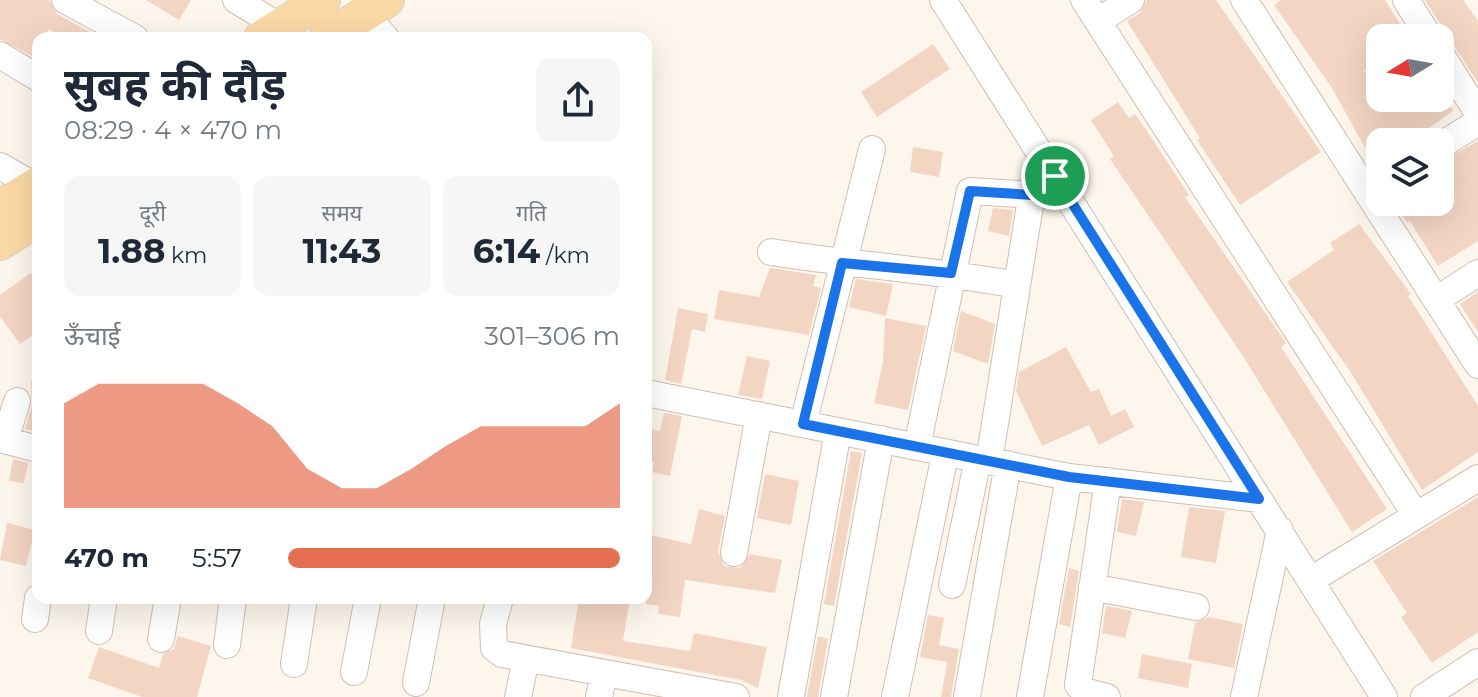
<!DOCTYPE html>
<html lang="hi">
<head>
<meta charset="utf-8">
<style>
	:root { --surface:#fff; --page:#f6f6f7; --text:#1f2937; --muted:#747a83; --accent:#e76f51 }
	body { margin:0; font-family:Montserrat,"Noto Sans Devanagari",sans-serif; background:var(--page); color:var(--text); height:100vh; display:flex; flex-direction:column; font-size:30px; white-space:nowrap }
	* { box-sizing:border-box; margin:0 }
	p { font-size:26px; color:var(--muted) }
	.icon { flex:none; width:44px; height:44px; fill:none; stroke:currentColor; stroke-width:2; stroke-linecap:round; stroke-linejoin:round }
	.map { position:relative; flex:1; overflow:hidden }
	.side { position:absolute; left:32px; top:32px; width:620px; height:572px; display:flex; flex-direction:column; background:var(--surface); border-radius:16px; box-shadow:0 8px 32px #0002 }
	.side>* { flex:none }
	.needle { width:52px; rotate:259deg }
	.buttons { position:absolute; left:1366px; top:24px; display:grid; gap:16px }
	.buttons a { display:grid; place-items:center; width:88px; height:88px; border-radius:16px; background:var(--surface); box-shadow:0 8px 32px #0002; font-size:40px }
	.pin { position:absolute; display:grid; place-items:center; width:68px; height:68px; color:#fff; margin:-34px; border:4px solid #fff; border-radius:50%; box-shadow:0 2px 8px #0007 }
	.round { display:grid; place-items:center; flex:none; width:84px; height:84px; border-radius:16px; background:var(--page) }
	.headline { display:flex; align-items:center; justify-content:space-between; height:136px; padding:0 32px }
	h1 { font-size:44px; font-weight:700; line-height:60px }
	.figures { display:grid; grid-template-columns:repeat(3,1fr); gap:12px; height:136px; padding:8px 32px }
	.figures div { display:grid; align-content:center; border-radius:16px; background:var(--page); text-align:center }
	.figures b { font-size:34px; font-weight:700 }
	.figures small { font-size:22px; font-weight:400 }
	.figures p { font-size:22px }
	.chart { height:224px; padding:16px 32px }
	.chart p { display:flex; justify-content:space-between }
	.chart svg { width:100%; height:144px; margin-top:8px; fill:var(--accent); opacity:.7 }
	ul { padding:0 32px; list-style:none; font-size:26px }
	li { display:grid; grid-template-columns:128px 96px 1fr; align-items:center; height:60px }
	li i { height:20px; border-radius:10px; background:var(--accent) }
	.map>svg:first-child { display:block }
</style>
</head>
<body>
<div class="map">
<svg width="1478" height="697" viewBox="0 0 1478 697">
	<rect width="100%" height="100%" fill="#fdf6ec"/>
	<path fill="#f3d5c3" d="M0,0h49l8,14 44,24h-37l-15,-9 -5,9h-6l-4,19 -34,-18z
		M146,0h45l-12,20z
		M1147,0h69l105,152 -81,53 -43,-65 3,-2 -73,-117 13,-8z
		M1281,0h104l24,38h-29v22l-16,11 16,27h64l9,13 -44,31h-29v33l-48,-87 -58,-83z
		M1425,0h38l15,21v62z
		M933,44l17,25 -73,48 -16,-25z
		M1118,102l11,16 6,-4 12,17 42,64 -4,2 101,146 -5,4 106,162 -35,23 -111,-179 -131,-194 4,-3 -23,-36z
		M1478,141v100l-40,25 -28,-45 -3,2 -14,-21h47v-40z
		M913,147l30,5 -4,25 -29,-5z
		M993,208l20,2 -4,26 -21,-5z
		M1359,224l52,70 -3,2 70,110v46l-56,38 -72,-119 -63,-89 47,-32 -4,-7z
		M770,268l46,7 -3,11 8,2 -12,47 -95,-16 5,-29 40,7z
		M31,273l7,10v48l-18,13 -20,-28v-21z
		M856,279l37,5 -7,32 -37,-9z
		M1478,292v40l-18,-28z
		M678,308l30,6 -3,18 -13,-3 -11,55 -16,-4z
		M961,311l34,13 -7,40 -35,-13z
		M885,318l41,8 -18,84 -34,-7 9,-41z
		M1066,347l25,45 8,-3 12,27 14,-7 9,18 -35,18 -10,-20 -47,21 -26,-55 3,-19z
		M747,356l23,5 -8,38 -24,-4z
		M31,380l7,1v51l-13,-3 7,-24z
		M664,413l18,3 -12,60 -18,-4 2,-10 -8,-1v-33l14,3z
		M851,451l11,2 -28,153 -10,-2z
		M13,459l15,4 -4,20 -15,-2z
		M765,474l34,7 -8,44 -34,-7z
		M1478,497v135l-46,31 -31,-46 6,-4 -34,-52z
		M1122,499l22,3 -8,34 -19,-4z
		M1189,507l36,4 -9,52 -35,-6z
		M699,509l26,7 -7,35 6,15 16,2 10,-14 32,6 -7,33 -90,-13 -5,37 -22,-3 1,-8 -13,-2 4,-69 41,9z
		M7,523l28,7 -9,36 -26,-6z
		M1069,568l10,3 -9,56 -11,-3z
		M579,598h51l-7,43 67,10 4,-18 73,14 -9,41 -17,-8 -170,-32z
		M1106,606l26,5 -7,27 -23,-5z
		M928,615l16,3 -5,27 20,4 -8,48h-10l6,-35 -27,-5z
		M1209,617l34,7 -9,44 -46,-9 7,-36z
		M178,636l33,10 -14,51h-55l-54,-19 11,-31 60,21 4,-14 11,-5z
		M818,636l10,3 -10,58h-11z
		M1142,654l50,10 -4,24 -50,-10z"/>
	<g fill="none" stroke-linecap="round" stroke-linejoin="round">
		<g stroke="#d1beb0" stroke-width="28">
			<path id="minor" d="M65,0l70,38
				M236,0l43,26
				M366,0l4,21 16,17
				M943,0l441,697
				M1084,0l331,514
				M1244,0l234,365
				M1406,0l24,38
				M1098,21l33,-21
				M1440,53l38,60
				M0,55l38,23
				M1440,146l38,-24
				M0,166l35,20
				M771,252c82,13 164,18 246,33
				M1436,300l42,-27
				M646,393l423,84 190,22
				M803,424l69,-275
				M0,439l38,10
				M5,440l12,-39
				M917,447l53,-256 63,4
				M989,461l40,-250 4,-16 11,-10
				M734,553l25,-138
				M1311,580l167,-102
				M952,585l26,-126
				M1092,587l104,20
				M500,598l-7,26 1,24 8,6 234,43
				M35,619l3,-21
				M99,631l5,-33
				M161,639l7,-41
				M227,645l6,-47
				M294,664l10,-66
				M354,672l14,-74
				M416,683l16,-85
				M518,697l8,-38
				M599,697l5,-24
				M791,697l47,-266
				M834,697l47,-258
				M895,697l50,-242
				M967,697l41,-233
				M1030,697l39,-220
				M1107,697l-23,-6 -6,-6 30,-204
				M1244,697l36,-167
				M1424,697l54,-35"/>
		</g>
		<g stroke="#dad1cd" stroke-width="36">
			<path id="major" d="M261,38l62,-38
				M326,38l61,-38
				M0,207l38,-23
				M0,243l38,-24"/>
		</g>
		<use href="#minor" stroke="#fff" stroke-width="26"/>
		<use href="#major" stroke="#fbd9a5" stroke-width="34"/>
	</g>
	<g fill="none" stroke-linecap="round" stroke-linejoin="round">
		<g stroke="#fff" stroke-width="16">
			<path id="route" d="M1055,176l204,323 -190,-22 -266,-53 39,-161 109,10 19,-82 63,4z"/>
		</g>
		<use href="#route" stroke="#1a73e8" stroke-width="10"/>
	</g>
</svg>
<div class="buttons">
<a><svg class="needle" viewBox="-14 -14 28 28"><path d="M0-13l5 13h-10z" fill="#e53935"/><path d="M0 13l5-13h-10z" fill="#747a83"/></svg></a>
<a><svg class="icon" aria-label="layers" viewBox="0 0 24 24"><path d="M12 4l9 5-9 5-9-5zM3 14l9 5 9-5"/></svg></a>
</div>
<div class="pin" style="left:1055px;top:176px;background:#1e9e55"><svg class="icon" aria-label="arrive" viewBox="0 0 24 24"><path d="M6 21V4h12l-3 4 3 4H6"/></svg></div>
<section class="side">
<div class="headline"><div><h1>सुबह की दौड़</h1><p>08:29 · 4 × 470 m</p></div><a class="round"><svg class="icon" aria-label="share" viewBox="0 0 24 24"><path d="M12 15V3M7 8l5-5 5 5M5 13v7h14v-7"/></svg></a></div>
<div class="figures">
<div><p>दूरी</p><b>1.88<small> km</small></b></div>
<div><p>समय</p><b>11:43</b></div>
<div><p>गति</p><b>6:14<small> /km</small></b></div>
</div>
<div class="chart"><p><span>ऊँचाई</span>301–306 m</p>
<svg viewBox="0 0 160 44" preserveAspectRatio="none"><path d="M0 44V12L10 6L20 6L30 6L40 6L50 12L60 19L70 32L80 38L90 38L100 32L110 25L120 19L130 19L140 19L150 19L160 12V44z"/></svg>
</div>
<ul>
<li><b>470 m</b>5:57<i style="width:100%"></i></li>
</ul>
</section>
</div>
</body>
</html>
